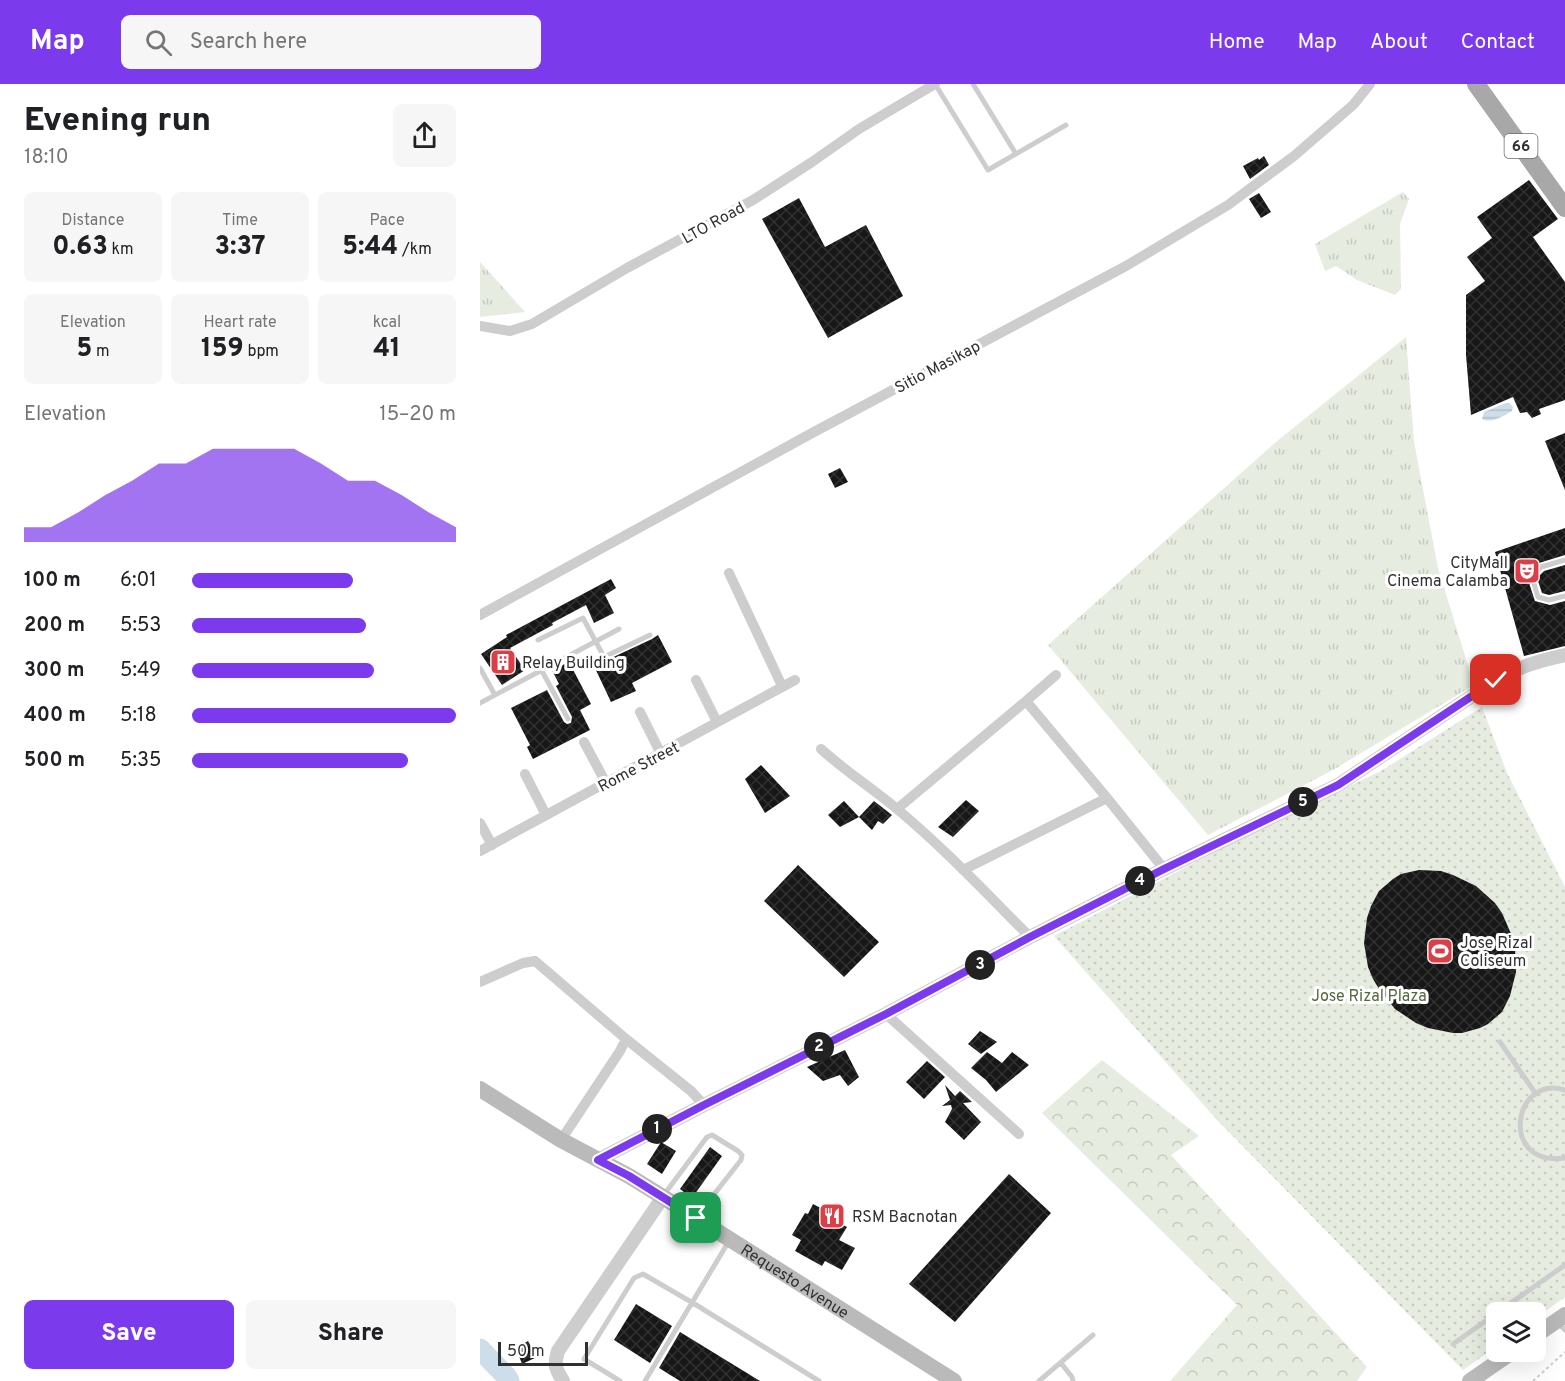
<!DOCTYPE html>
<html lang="en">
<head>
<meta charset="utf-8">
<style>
	:root { --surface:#fff; --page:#f6f6f6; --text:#202124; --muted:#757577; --accent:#7c3aed }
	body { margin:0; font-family:Overpass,sans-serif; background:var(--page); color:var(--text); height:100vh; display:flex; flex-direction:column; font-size:22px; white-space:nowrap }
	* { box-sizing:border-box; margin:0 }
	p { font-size:20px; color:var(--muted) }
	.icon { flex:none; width:33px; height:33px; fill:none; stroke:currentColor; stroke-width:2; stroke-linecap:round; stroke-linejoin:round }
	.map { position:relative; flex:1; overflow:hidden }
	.drawer { display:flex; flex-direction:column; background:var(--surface); width:480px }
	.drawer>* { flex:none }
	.buttons { position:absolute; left:1006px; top:1218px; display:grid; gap:12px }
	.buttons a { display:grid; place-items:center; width:60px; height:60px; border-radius:9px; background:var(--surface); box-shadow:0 6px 24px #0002; font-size:30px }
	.scale { position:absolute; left:18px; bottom:15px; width:90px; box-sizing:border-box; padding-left:6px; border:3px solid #303030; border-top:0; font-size:16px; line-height:21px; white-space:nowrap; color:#303030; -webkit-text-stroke:4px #fff; paint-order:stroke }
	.pin { position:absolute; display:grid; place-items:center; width:51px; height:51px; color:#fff; margin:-26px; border-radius:12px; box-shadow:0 3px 9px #0006 }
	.km { position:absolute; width:30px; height:30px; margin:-15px; border-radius:50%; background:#222; color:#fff; font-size:16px; line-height:30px; text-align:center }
	.round { display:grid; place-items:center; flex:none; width:63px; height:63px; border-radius:9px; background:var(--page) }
	.overview { display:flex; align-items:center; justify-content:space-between; height:102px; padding:0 24px }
	h1 { font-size:33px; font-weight:800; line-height:45px }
	.metrics { display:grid; grid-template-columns:repeat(3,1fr); gap:9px; height:102px; padding:6px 24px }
	.metrics div { display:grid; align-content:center; border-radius:9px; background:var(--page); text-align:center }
	.metrics b { font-size:26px; font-weight:800 }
	.metrics small { font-size:16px; font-weight:400 }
	.metrics p { font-size:16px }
	.chart { height:168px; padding:12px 24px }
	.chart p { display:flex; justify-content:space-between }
	.chart svg { width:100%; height:108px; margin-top:6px; fill:var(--accent); opacity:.7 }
	.button { display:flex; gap:12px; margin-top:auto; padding:12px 24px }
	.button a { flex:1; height:69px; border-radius:9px; background:var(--accent); color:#fff; font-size:24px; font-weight:800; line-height:69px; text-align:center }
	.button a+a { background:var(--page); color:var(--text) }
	ul { padding:0 24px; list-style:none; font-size:20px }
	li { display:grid; grid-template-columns:96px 72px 1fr; align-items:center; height:45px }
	li i { height:15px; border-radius:8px; background:var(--accent) }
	header { display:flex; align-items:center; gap:36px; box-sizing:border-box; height:84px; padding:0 30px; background:var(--accent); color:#fff }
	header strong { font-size:28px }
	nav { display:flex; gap:33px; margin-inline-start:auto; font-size:21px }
	.search { width:420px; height:54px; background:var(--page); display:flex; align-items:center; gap:15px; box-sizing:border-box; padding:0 21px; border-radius:9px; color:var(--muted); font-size:22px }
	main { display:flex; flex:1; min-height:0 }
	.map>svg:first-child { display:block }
</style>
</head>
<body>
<header>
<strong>Map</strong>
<div class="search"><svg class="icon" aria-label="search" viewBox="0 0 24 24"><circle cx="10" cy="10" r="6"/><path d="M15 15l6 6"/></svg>Search here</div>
<nav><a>Home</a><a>Map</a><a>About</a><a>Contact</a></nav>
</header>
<main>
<section class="drawer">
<div class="overview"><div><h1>Evening run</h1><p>18:10</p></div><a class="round"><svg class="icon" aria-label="share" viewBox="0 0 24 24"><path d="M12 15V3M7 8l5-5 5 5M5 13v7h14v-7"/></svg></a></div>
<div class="metrics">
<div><p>Distance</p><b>0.63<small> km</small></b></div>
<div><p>Time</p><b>3:37</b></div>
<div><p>Pace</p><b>5:44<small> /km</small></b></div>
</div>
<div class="metrics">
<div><p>Elevation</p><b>5<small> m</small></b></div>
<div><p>Heart rate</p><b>159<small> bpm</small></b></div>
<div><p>kcal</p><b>41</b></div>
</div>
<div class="chart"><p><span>Elevation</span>15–20 m</p>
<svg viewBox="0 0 160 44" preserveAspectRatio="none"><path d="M0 44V38L10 38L20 32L30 25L40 19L50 12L60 12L70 6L80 6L90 6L100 6L110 12L120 19L130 19L140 25L150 32L160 38V44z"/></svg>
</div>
<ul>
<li><b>100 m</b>6:01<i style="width:61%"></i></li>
<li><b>200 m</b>5:53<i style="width:66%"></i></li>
<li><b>300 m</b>5:49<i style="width:69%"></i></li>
<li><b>400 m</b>5:18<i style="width:100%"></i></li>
<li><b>500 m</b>5:35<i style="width:82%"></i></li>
</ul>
<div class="button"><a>Save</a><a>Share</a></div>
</section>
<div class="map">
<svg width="1085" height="1297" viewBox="0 0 1085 1297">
	<defs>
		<pattern id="grass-tufts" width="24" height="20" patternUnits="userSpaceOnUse" patternTransform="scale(1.5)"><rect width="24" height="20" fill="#e6ecdf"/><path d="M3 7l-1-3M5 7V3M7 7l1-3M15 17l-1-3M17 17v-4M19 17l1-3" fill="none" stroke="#c6cbc0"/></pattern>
		<pattern id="forest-crowns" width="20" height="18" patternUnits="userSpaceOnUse" patternTransform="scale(1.5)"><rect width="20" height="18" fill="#e6ecdf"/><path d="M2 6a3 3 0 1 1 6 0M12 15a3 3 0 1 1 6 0" fill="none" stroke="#c6cbc0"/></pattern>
		<pattern id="park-dots" width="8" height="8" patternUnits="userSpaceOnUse" patternTransform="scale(1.5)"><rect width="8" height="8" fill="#e6ecdf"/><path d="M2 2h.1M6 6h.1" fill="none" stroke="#c6cbc0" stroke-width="1.8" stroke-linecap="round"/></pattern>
		<pattern id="water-rules" width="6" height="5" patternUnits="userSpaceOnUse" patternTransform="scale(1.5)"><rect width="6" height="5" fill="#cddeea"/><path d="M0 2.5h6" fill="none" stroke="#b0bfc9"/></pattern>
		<pattern id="building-cross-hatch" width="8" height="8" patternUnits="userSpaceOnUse" patternTransform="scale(1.5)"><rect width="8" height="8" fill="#171717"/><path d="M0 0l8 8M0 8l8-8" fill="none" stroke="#303030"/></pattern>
	</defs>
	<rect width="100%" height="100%" fill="#fff"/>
	<path fill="url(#grass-tufts)" d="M923,108l6,7 -9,25 1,65 -6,6 -38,-15 -21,-14 -11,5 -10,-27z
		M0,178l45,50 -45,5z
		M926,253l8,105 24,126 36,117 -141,85 -125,65 -160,-190 228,-203z"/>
	<path fill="url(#forest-crowns)" d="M622,976l97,76 -28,19 196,212 -10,14h-187l67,-76 -195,-192z"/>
	<path fill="url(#park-dots)" d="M1002,623l25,66 58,114v410l-29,21v-6h-39v34l-34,24 -246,-250 -163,-184 207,-108 120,-57z"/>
	<path fill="url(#water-rules)" d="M1029,319l4,4 -1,4c-8,5 -22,13 -30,8l2,-7 19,-8z"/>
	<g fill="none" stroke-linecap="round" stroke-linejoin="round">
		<path stroke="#cddeea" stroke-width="21" d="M0,1265l26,27 3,5"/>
	</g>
	<path fill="url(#building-cross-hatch)" d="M784,72l5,9 -19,14 -7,-13 15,-8 1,2z
		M1049,96l29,39 -25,18 32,45v118l-26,9 2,5 -9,4 -5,-6 -7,1 -7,-16 -42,18 -5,-60v-60l19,-14 -18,-24 25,-19 -15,-21z
		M779,109l12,19 -10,6 -12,-19z
		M319,114l26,49 41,-22 37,71 -75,42 -66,-119z
		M1085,349v57l-20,-49z
		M360,384l8,14 -13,6 -7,-14z
		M1085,444v27l-26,8 -12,14 8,24 15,4 15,-4v45l-41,10 -29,-104z
		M1085,481v26l-16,4 -7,-2 -5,-15 7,-7z
		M131,495l5,9 -11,7 9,18 -20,10 -8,-18 -34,18 1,2 -43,23 15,22 -23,15 -21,-31 26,-17 -1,-2z
		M178,551l14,27 -40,21 4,8 -25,11 -17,-36 58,-27z
		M89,578l22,42 -11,6 10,20 -57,29 -6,-12 3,-2 -19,-37 36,-18 17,32 3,2 4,-1 1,-6 -16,-31 3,-2 -7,-14z
		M281,681l29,31 -25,17 -20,-34z
		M486,716l13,11 -26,26 -15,-10z
		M364,717l15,16 -19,10 -12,-12z
		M394,717l18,14 -9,9 -5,-3 -6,9 -13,-13z
		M318,781l81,77 -35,35 -80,-76z
		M939,786l22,1 12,4 23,11 19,17 7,10 10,23 3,12 1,24 -6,24 -8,16 -14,12 -8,4 -18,5h-9l-25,-5 -12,-5 -21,-14 -16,-20 -6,-10 -5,-12 -4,-24 3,-25 4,-12 8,-15 14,-12 8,-5z
		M500,947l17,11 -16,12 -13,-10z
		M365,966l14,27 -11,9 -8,-11 -17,6 -16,-14z
		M507,968l15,11 10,-11 17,13 -33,27 -10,-12 -15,-12z
		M447,977l18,16 -21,22 -18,-17z
		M465,1001l10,11 5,-5 12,11 -9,1 18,19 -17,18 -19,-18 7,-13 -1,-4 -9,1 8,-6z
		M181,1058l15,9 -14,23 -15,-10z
		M230,1063l12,9 -30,42 -12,-9z
		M529,1090l42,39 -96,109 -46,-38z
		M333,1120l28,15 -2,4 8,4 -8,13 16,8 -13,22 -17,-9 -3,5 -27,-15 6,-11 -9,-5 13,-22 3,1z
		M156,1220l36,22 -22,37 -36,-23z
		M200,1248l80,49h-80l-21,-13z
		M48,1257l9,16 -15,7 -6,-16z"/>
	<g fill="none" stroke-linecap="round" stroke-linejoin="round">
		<path stroke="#cdcdcd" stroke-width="2" stroke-dasharray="3 3" stroke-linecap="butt" d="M1053,1297l32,-29"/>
		<path stroke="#cdcdcd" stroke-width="5" d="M455,0l53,86 78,-45
			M493,0l43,70
			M1085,476l-24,7 -9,10 6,20 11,3 16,-4
			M58,556l45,-22 21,39 46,-22
			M0,584l15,27
			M62,587l26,48
			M0,619l139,-74
			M1020,958l36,52
			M1085,1006c-53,-16 -66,78 0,68
			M183,1112l44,-59 5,-2 26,16 4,4 -1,5 -44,56
			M1018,1228l67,-47
			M1077,1238l8,8
			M973,1260l44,-31
			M581,1279l11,14 1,4
			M140,1297l-36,-22 50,-81 9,-4 50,29 126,78
			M165,1297l84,-140
			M559,1297l54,-46"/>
		<path stroke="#cdcdcd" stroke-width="10" d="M0,242l30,5 22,-7 95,-56 126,-68 59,-38 47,-33 76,-45
			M249,489l53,113
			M0,531l334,-183 312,-166 102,-61 66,-49 59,-51 17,-21
			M216,596l21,42
			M546,617l81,97 57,71
			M160,628l21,42
			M104,658l22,41
			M341,665c24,22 51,39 76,60 47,39 90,85 133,128
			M45,690l21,41
			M417,725l129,-108 30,-26
			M0,739l12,22
			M0,767l315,-171
			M483,786l144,-72
			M0,898l43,-19 12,-2 91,78 -6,12 -59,89
			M406,930l133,120
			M146,955l65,52 13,14"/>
		<path stroke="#cdcdcd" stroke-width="14" d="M118,1076l106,-55 182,-91 144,-77 134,-68 174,-84 158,-105c25,-14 42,-19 69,-25
			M83,1297c-8,-13 -9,-16 -5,-30l105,-154"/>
		<g stroke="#bababa" stroke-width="16">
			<path id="s1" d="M0,1005l81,51 68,36 34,21 291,184"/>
			<path d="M1056,1251l29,-20"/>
			<path d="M990,1297l42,-29"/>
		</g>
		<path stroke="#a8a8a8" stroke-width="18" d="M996,0l89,124"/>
	</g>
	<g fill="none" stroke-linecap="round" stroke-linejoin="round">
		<g stroke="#fff" stroke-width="12">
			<path id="route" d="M216,1134l-67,-42 -31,-16 106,-55 182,-91 144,-77 134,-68 174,-84 158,-105"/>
		</g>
		<use href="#route" stroke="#7c3aed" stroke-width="8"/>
	</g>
	<defs>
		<g id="theatre-square" transform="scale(1.35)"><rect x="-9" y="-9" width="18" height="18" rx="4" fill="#da3f47" stroke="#fff"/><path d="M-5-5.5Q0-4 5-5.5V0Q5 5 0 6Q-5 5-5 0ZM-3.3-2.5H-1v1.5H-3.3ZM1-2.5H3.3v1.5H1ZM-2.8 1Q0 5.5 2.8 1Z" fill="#fff"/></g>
		<g id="building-square" transform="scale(1.35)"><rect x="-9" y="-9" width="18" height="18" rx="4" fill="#da3f47" stroke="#fff"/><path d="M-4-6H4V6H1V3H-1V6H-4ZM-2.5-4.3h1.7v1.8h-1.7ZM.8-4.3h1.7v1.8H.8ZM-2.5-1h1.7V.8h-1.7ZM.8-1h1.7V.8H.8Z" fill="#fff"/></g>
		<g id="stadium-square" transform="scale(1.35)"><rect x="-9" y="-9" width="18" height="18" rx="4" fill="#da3f47" stroke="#fff"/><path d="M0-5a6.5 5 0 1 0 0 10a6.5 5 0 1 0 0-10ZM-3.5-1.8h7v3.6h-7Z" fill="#fff"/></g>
		<g id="restaurant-square" transform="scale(1.35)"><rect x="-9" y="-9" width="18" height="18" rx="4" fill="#da3f47" stroke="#fff"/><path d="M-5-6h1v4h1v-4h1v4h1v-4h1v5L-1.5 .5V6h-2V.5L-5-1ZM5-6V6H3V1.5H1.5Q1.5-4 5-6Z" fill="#fff"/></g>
	</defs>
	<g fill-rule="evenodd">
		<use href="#theatre-square" x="1047" y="487"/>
		<use href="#building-square" x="23" y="578"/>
		<use href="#stadium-square" x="960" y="867"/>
		<use href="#restaurant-square" x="352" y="1132"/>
	</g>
	<g text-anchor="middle" stroke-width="6" stroke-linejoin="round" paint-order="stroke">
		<rect fill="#fff" stroke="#6e6e6e" stroke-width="1.5" x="1024.5" y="50" width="33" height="24" rx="4.5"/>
		<g font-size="15" font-weight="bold" fill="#303030">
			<text x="1041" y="67">66</text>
		</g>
		<g font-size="16" fill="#303030" stroke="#fff">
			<text transform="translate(233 138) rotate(-29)" y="6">LTO Road</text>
			<text transform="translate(457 282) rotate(-28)" y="6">Sitio Masikap</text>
			<text transform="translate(158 682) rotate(-28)" y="6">Rome Street</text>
			<text dy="6" stroke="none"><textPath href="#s1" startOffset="369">Requesto Avenue</textPath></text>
		</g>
		<g font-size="16" fill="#303030" stroke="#fff" text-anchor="start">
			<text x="1028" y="484" text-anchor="end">CityMall<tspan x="1028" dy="18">Cinema Calamba</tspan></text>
			<text x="42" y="584">Relay Building</text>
			<text x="980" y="864">Jose Rizal<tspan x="980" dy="18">Coliseum</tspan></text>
			<text x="372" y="1138">RSM Bacnotan</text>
		</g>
		<g font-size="16" fill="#526940" stroke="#fff">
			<text x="889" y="917">Jose Rizal Plaza</text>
		</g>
	</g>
</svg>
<div class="buttons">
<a><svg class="icon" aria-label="layers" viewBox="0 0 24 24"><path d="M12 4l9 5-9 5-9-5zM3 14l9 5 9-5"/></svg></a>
</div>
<div class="scale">50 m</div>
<div class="pin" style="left:216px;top:1134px;background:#1e9e55"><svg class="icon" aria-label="arrive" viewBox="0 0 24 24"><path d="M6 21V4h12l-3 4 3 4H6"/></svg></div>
<div class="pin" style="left:1016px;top:596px;background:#d93025"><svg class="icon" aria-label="check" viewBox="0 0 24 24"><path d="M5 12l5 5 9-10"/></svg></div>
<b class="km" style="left:177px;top:1045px">1</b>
<b class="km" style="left:339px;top:963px">2</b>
<b class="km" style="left:500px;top:881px">3</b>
<b class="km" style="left:660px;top:797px">4</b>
<b class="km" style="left:823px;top:718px">5</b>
</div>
</main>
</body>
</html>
